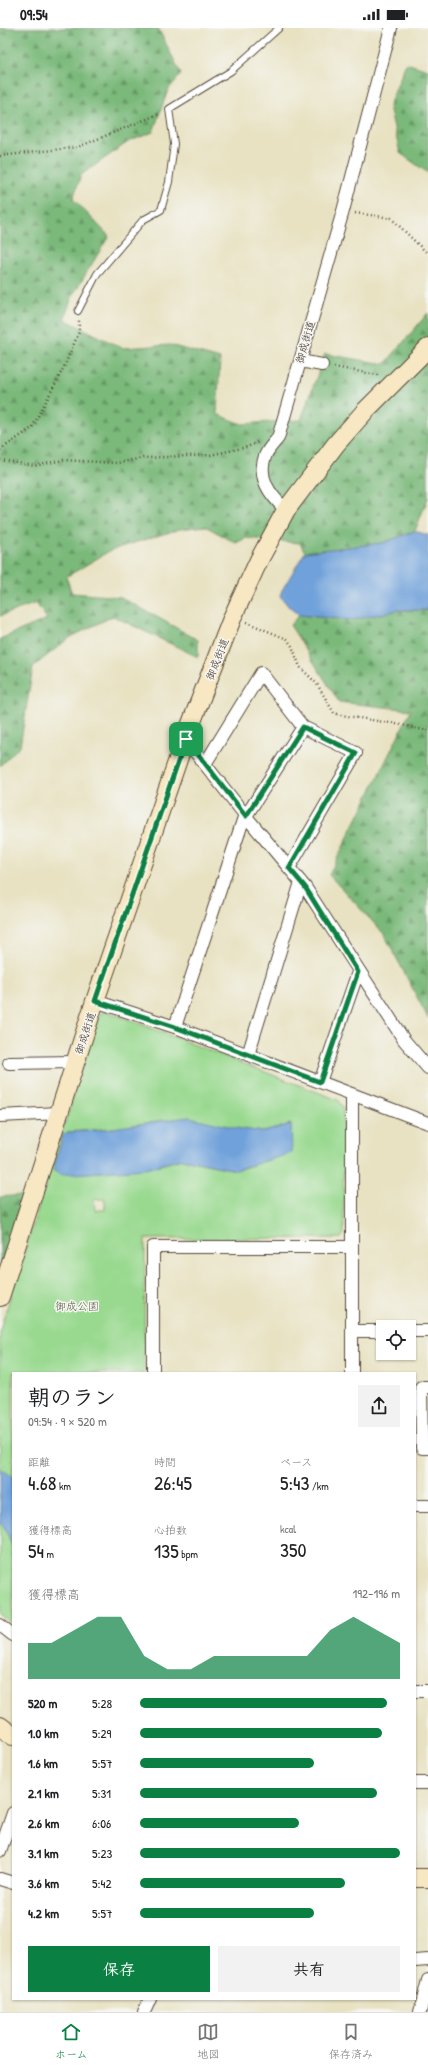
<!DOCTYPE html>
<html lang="ja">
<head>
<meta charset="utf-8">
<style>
	:root { --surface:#fff; --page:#f2f2f2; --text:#202124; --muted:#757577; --line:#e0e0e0; --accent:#0b8043 }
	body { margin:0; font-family:"Patrick Hand","Klee One",sans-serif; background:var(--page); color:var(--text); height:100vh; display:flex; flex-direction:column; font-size:15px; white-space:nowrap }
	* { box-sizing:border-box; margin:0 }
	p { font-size:13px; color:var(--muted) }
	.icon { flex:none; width:22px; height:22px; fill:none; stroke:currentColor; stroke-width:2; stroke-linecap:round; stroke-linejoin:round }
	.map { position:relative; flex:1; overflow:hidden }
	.sheet { position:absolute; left:12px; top:1344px; width:404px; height:628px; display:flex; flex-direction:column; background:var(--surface); border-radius:0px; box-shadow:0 1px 3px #0004 }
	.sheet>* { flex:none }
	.tools { position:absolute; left:376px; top:1292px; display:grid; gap:8px }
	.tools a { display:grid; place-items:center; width:40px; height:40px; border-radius:0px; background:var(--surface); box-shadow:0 1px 3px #0004; font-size:20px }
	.pin { position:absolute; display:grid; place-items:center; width:34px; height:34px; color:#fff; margin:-17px; border-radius:8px; box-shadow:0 2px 6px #0006 }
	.round { display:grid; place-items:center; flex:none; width:42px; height:42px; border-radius:0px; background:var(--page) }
	.head { display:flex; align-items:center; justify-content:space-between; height:68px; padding:0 16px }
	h1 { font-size:22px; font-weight:600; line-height:30px }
	.figures { display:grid; grid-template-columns:repeat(3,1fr); gap:6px; height:68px; padding:4px 16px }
	.figures div { display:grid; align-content:center }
	.figures b { font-size:20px; font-weight:600 }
	.figures small { font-size:11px; font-weight:400 }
	.figures p { font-size:11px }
	.chart { height:112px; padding:8px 16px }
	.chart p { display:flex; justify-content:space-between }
	.chart svg { width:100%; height:72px; margin-top:4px; fill:var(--accent); opacity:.7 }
	.action { display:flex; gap:8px; margin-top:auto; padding:8px 16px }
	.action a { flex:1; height:46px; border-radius:0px; background:var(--accent); color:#fff; font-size:16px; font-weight:600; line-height:46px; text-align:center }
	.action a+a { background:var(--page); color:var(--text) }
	ul { padding:0 16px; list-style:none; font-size:13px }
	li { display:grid; grid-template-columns:64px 48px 1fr; align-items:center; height:30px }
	li i { height:10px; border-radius:5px; background:var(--accent) }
	.status { display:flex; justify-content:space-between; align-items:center; height:28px; padding:0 20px; background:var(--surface); direction:ltr }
	.status svg { height:11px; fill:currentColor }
	.tab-bar { display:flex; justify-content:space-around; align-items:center; height:56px; border-top:1px solid var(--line); background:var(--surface); font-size:11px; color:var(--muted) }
	.tab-bar a { display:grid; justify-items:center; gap:2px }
	.tab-bar .current { color:var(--accent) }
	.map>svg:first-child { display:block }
</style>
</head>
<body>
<div class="status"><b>09:54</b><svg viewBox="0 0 49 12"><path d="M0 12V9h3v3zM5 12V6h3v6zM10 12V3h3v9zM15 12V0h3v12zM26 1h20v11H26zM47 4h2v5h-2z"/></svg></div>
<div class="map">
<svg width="428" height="1984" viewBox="0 0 428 1984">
	<defs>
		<pattern id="forest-firs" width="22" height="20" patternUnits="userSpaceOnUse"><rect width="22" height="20" fill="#7ab97a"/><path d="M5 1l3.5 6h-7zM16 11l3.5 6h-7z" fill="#659763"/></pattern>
	</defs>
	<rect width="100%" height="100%" fill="#f6f6f2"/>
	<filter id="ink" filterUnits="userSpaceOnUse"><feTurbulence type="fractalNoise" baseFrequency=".025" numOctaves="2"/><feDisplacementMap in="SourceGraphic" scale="8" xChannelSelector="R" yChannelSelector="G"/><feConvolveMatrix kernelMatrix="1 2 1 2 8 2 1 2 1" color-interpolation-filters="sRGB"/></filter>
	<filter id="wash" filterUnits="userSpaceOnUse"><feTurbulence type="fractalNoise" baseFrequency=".012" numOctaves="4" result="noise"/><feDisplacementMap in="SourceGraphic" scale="16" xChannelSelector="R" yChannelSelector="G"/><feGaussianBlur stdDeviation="0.9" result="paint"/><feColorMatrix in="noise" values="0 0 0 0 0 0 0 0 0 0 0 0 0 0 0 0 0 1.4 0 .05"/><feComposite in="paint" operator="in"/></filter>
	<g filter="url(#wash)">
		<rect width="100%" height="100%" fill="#e8e2c2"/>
		<path fill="url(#forest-firs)" stroke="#5a724c" d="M0,0h158l23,46 -13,16 -15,42 -25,10 -47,33 -8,24 36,37 -36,59 -9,24 58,29 48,-3 50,14 -3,55 25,10 59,-4 24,-66 60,10 43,-51v185l-13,33 -32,12 -78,9 -5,-9 -54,-5 -10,5 -31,-17 -25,3 -69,21 -45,27 6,16 49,4 77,43v17l-85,-41 -44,22 -36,29 -13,79 -20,20v-127l47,-20 -11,-16 -36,13z
			M406,35l22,7v103l-28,-20 -11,-47z
			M399,582h29v408l-44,-84 -55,-59 82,-165 -72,-8 -49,-77 9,-10 53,5z
			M24,1167l-24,72v-70z"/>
		<path fill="#99d98f" stroke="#6a8256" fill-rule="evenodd" d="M106,983l232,89 5,8 1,126 -3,4 -196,1 -1,134h-131v104l-13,-9v-138l99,-315zM161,1092l103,12 27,-8v29l-55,17 -54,-11 -37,10 -77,-37 58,-5zM94,1171h11v11h-10z
			M0,1493l6,9 7,18v77l-13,-10z"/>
		<path fill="#6fa1da" stroke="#55667c" d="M415,503l13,4v75h-29l-47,10 -24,-2 -29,-3 -9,-7 -10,-12 2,-6 23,-38 78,-9z
			M190,1089l46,11 28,4 27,-8 1,29 -56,17 -54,-11 -37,10 -85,6 -7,-5 10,-35 5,-3c41,-1 81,-11 122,-15z
			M0,1440l13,9v71l-7,-18 -6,-9z"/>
	</g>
	<g filter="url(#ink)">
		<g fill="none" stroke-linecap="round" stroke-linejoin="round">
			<g stroke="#554637" stroke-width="8">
				<path id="lane" d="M78,283l19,-37 46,-54 18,-10 8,-28 5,-38 -5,-35 62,-38 48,-43"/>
			</g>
			<g stroke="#554637" stroke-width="14">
				<path id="street" d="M300,333l22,4
					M286,482c-16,-15 -30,-33 -20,-56 3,-6 8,-11 12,-16l65,-227 48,-183
					M185,711l64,81 56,67 99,153 24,28
					M205,736l56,-91 42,54 53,26 -67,115
					M246,788l57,-89
					M95,973l80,26 253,96
					M175,999l70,-213
					M248,1027l53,-173
					M9,1035l66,-1
					M320,1054l38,-110
					M352,1066v279
					M0,1088l59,-3
					M352,1303h31
					M409,1303h19
					M153,1345v-126h199
					M428,1359h-7l1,61h6
					M415,1478h13
					M0,1597l13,10
					M415,1663h13
					M415,1755h13
					M0,1823l13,-38
					M0,1851l13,4
					M415,1933l13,-1
					M144,1984l6,-13
					M420,1984l8,-32"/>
			</g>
			<g stroke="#554637" stroke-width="20">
				<path id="secondary" d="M0,1269l95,-296 90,-262 48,-123 26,-56 27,-50 50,-66 30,-34 62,-62
					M0,1698l13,10
					M415,1850h13"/>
			</g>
			<path stroke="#554637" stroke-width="2.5" stroke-dasharray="1 3" stroke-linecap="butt" d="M0,128l78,-9 81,-33
				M355,185l36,5 37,36
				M334,339l44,8
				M0,422l32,-22 32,-61 15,-35v-12
				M0,432l35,6 28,-6 54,3 26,-5 67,-3 37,-8 11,-5
				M246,594l41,17 5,7 8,21 17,17 17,29 7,2 61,10 26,6"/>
			<use href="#lane" stroke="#fff" stroke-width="6"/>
			<use href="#street" stroke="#fff" stroke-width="12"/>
			<use href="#secondary" stroke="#f7e8c3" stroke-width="18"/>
		</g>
	</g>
	<g fill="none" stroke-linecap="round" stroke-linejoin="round" filter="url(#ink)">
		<g stroke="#fff" stroke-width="8">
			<path id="route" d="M303,699l53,26 -67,115 16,19 53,85 -38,110 -145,-55 -80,-26 91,-262 60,77z"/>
		</g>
		<use href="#route" stroke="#0b8043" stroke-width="5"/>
	</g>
	<g text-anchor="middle" stroke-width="3" stroke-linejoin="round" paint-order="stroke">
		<g font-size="11" fill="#3b2a1e" stroke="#f6f6f2">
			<text transform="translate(305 314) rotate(-74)" y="4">御成街道</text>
			<text transform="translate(217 631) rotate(-69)" y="4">御成街道</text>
			<text transform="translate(85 1005) rotate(-72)" y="4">御成街道</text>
		</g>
		<g font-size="11" fill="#52563a" stroke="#f6f6f2">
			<text x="77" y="1282">御成公園</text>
		</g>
	</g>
</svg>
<div class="tools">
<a><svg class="icon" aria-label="locate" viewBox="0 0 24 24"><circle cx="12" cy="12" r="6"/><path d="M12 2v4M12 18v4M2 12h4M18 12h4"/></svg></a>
</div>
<div class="pin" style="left:186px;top:711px;background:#1e9e55"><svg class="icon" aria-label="arrive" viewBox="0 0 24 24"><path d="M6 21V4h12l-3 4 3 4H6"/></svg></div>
<section class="sheet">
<div class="head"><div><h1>朝のラン</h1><p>09:54 · 9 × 520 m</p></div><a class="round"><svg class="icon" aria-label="share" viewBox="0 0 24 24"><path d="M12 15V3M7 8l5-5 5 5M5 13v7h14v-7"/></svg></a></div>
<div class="figures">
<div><p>距離</p><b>4.68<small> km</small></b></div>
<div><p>時間</p><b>26:45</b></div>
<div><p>ペース</p><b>5:43<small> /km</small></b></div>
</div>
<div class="figures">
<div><p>獲得標高</p><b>54<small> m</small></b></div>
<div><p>心拍数</p><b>135<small> bpm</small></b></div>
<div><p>kcal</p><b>350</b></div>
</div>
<div class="chart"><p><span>獲得標高</span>192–196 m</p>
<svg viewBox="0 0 160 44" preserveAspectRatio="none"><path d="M0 44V22L10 22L20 14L30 6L40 6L50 30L60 38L70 38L80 30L90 30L100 30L110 30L120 30L130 14L140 6L150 14L160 22V44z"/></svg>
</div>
<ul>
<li><b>520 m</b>5:28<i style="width:95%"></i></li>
<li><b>1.0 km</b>5:29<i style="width:93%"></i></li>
<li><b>1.6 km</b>5:57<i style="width:67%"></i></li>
<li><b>2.1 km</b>5:31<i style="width:91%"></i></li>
<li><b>2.6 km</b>6:06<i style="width:61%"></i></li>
<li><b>3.1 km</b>5:23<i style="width:100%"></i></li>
<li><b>3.6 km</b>5:42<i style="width:79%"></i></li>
<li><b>4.2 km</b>5:57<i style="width:67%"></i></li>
</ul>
<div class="action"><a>保存</a><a>共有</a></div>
</section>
</div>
<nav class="tab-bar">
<a class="current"><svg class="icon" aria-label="home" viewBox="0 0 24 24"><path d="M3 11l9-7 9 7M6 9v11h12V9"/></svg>ホーム</a>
<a><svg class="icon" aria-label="map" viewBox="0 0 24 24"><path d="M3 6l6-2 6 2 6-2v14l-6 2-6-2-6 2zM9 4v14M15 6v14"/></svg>地図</a>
<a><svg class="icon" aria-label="saved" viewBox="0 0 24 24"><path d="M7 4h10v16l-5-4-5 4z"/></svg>保存済み</a>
</nav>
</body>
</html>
